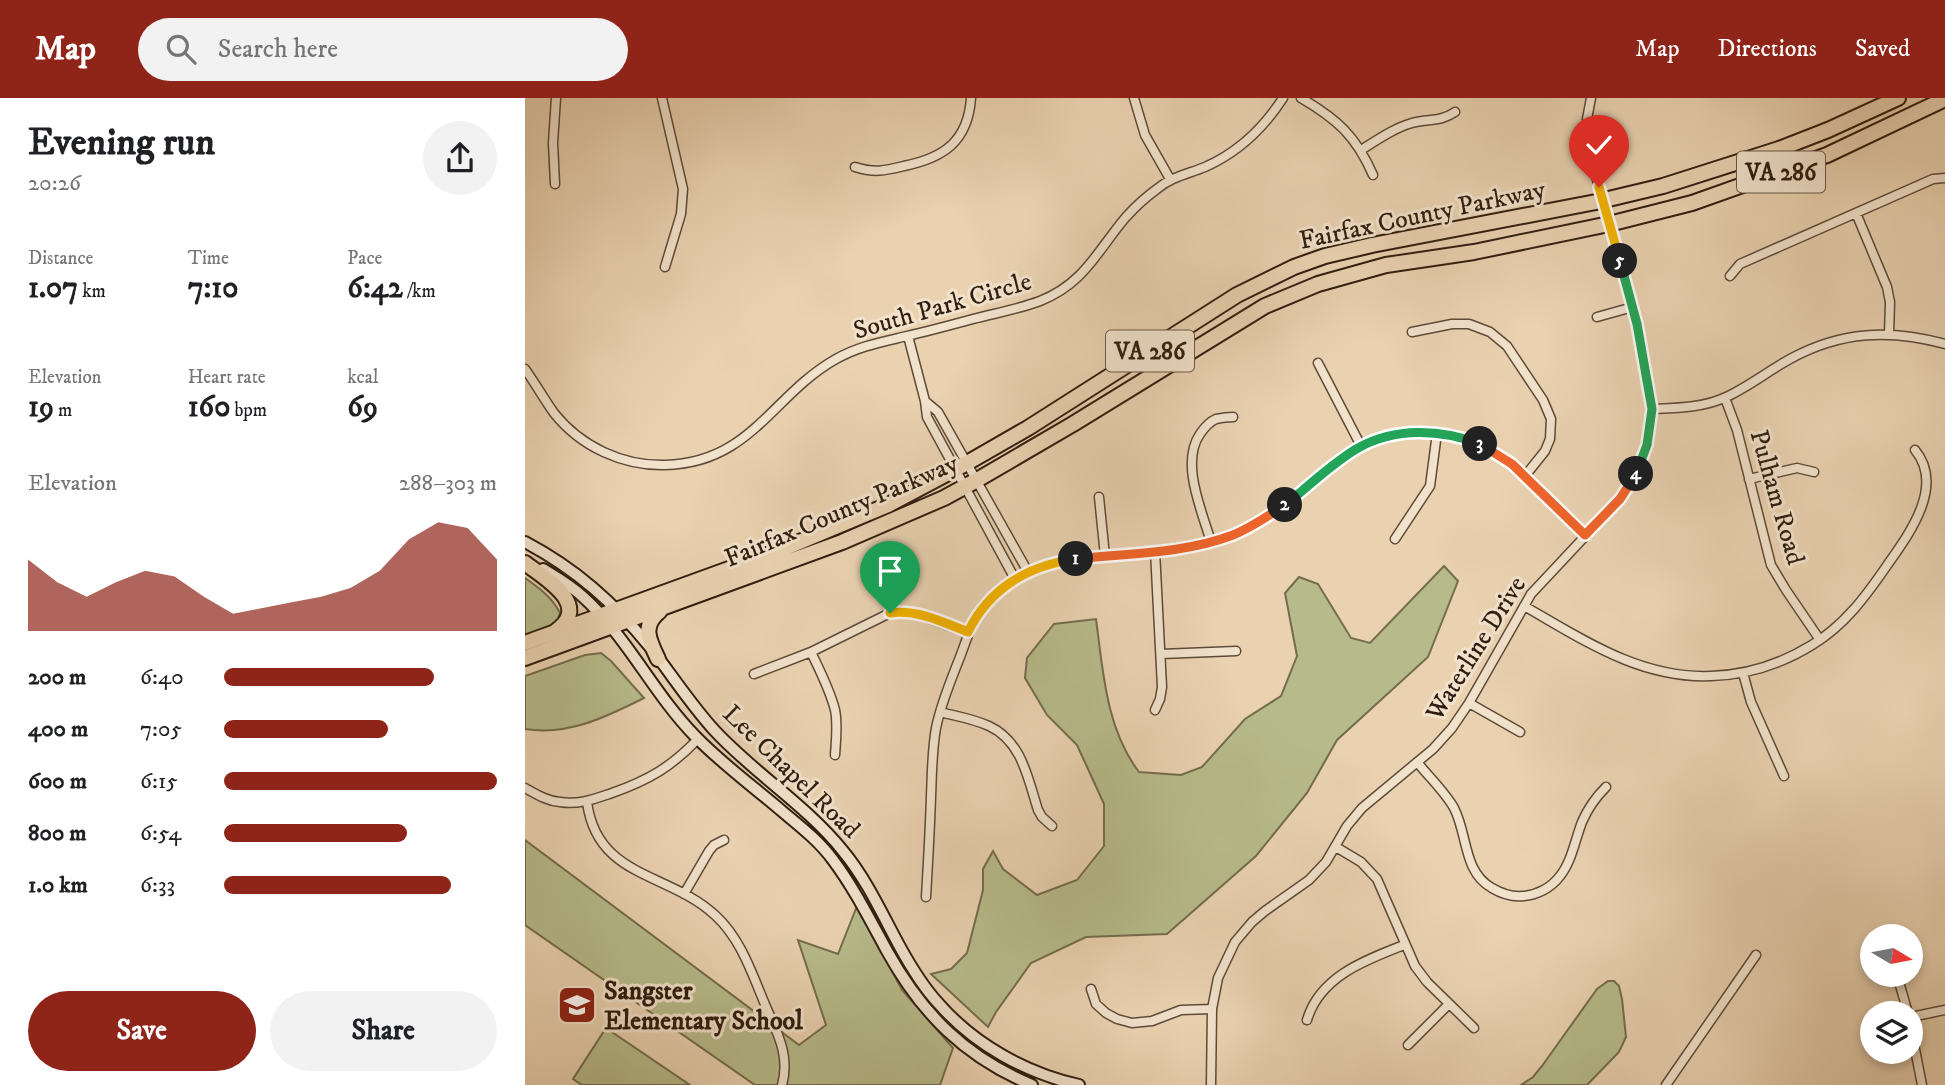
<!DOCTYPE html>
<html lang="en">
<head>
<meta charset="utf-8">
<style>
	:root { --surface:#fff; --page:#f2f2f2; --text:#202124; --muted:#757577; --accent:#8f2418 }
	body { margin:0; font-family:"IM FELL DW Pica",serif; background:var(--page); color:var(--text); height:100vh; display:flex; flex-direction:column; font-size:26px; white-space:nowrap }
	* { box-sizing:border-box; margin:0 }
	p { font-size:23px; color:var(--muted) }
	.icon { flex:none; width:38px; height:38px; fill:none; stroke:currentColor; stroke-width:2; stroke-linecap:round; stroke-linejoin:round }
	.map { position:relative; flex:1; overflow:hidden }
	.details { display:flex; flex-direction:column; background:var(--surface); width:525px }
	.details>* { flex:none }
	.needle { width:46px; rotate:100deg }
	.controls { position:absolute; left:1335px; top:826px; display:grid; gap:14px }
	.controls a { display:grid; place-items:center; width:63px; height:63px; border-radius:50%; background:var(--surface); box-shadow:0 4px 10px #0003; font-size:35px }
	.pin { position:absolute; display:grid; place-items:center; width:60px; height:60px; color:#fff; margin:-72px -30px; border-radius:50% 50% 50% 0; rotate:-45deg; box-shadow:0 0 7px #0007 }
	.pin .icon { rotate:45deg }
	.km { position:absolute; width:35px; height:35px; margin:-18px; border-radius:50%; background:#222; color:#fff; font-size:19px; line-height:35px; text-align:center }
	.round { display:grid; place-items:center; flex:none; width:74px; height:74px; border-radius:37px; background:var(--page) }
	.head { display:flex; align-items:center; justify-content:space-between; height:119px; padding:0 28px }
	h1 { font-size:38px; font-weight:700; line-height:52px }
	.metrics { display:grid; grid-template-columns:repeat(3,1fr); gap:10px; height:119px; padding:7px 28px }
	.metrics div { display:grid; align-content:center }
	.metrics b { font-size:30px; font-weight:700 }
	.metrics small { font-size:19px; font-weight:400 }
	.metrics p { font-size:19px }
	.chart { height:196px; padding:14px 28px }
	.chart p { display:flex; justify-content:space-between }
	.chart svg { width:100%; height:126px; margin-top:7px; fill:var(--accent); opacity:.7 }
	.button { display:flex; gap:14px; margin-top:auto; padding:14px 28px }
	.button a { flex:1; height:80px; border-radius:42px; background:var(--accent); color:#fff; font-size:28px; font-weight:700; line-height:80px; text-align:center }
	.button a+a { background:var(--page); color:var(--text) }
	ul { padding:0 28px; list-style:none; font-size:23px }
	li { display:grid; grid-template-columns:112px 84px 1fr; align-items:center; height:52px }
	li i { height:18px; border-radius:9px; background:var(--accent) }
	header { display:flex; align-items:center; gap:42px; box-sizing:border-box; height:98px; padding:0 35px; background:var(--accent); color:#fff }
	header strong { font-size:33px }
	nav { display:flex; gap:38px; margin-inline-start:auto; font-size:24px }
	.search { width:490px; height:63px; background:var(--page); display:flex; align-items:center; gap:18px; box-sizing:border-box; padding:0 24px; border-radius:38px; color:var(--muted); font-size:26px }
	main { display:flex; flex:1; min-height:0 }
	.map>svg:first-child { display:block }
</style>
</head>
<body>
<header>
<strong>Map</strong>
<div class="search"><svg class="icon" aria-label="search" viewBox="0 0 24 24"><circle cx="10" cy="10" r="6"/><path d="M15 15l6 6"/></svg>Search here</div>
<nav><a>Map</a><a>Directions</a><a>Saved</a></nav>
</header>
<main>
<section class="details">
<div class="head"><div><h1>Evening run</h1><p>20:26</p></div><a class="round"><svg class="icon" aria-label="share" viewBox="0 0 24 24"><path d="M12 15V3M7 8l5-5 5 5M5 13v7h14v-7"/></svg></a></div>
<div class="metrics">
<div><p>Distance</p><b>1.07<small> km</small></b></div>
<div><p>Time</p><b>7:10</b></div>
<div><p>Pace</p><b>6:42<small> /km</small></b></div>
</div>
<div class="metrics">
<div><p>Elevation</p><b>19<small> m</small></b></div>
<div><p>Heart rate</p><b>160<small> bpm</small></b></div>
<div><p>kcal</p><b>69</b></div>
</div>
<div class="chart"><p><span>Elevation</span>288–303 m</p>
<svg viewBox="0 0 160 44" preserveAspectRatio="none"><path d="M0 44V19L10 27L20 32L30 27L40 23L50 25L60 32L70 38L80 36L90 34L100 32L110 29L120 23L130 12L140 6L150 8L160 19V44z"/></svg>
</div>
<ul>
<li><b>200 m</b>6:40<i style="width:77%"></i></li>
<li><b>400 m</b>7:05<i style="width:60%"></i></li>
<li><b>600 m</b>6:15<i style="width:100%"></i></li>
<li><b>800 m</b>6:54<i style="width:67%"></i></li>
<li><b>1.0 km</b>6:33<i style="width:83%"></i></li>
</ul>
<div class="button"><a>Save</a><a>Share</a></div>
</section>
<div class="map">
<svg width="1420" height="987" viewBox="0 0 1420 987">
	<rect width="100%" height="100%" fill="#ead2b1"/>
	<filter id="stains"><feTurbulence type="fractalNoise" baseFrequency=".00286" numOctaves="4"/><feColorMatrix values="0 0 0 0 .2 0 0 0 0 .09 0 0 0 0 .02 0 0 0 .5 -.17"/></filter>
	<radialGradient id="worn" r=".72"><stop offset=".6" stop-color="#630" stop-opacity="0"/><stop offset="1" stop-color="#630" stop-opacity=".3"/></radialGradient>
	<path fill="#b7bb8b" stroke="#746c4d" stroke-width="2" d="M919,468l14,15 -30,76 -91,83 -30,53 -51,63 -89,78 -81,3 -55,26 -35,49 -8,15 -57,-53 20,-5 16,-16 16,-63v-21l10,-18 10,18 34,26 40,-15 27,-34v-42l-27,-59 -30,-30 -22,-37 2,-20 27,-34 42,-5c7,52 10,110 43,153l42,3 21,-8 43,-48 36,-23 16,-40 -12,-63 14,-16 19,7 33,54 19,5z
		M0,480c14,10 27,19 35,35l-1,3 31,23 -65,25z
		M76,555l10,8 33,37c-38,19 -76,38 -119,31v-53l60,-21z
		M0,742l274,205 27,-20 -28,-85 40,14 19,-48 45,84 51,58 -13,37h-185l-230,-160z
		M1083,883h6l5,5 3,13 4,38 -7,15 -32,33h-66l12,-8 9,-11 55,-77z
		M81,930l84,57h-108l-9,-6z"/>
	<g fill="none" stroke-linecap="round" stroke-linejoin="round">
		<g stroke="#5e4a38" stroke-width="11">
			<path id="street" d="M137,0l21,91 -2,25 -16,53
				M609,0l11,37 25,44
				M776,0c36,21 55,38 72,77
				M836,52c16,-10 33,-22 51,-27 18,-5 26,0 43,-11
				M330,69c19,6 29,4 49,-1 39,-8 64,-24 67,-68
				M30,86l-2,-41 3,-45
				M1331,115l31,74 3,15 -1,32
				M1205,178l10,-12 193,-85 12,-1
				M1072,219l36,-10
				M887,234l40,-8h17l21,8 17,14 36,54 8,19 -1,20 -5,12 -20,25
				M383,238l17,65 2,16 88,162
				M793,265l43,83
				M0,271c10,14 19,30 29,44 27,34 69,53 111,52 86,-2 107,-70 171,-106 23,-13 46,-17 71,-23 22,-5 44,-11 66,-17 23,-6 46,-10 67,-18 45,-18 57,-50 86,-84 9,-10 20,-20 31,-28 14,-12 31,-15 48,-22 34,-15 58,-38 78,-69
				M1200,300l12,32 34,135 15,25 34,50
				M400,303l13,11 90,160
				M1127,311c24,-1 51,-1 74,-12 22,-10 42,-26 64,-38 51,-28 100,-30 155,-15
				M1224,381l48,-11 17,4
				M574,399l6,59
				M870,441l35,-53 7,-53
				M686,444c-9,-31 -31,-79 -11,-108 4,-6 9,-12 16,-15 5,-1 11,-2 17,-2
				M999,508c58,33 116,73 187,70 36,-1 70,-12 101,-31 33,-20 54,-49 76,-81 21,-30 57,-78 27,-114
				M286,554c9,19 19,38 24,58 3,15 1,30 0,45
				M636,556l75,-3
				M1218,575l8,29 33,74
				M229,576l57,-22 79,-39 19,-1 9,2 50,19
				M944,605l51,29
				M630,612l5,-11 2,-12 -7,-136
				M415,614c16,4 34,7 49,14 33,15 39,53 49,84l4,7 10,9
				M892,664c12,15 28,30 37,46 14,27 9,64 38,80 10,6 20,9 31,8 14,-1 28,-8 37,-20 12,-15 15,-36 22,-54 6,-14 14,-25 24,-35
				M0,690c11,6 22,13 35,14 19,3 34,-3 52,-9 37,-13 59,-26 86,-54
				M62,704c10,77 83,70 129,114 26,24 37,61 51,93 11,25 23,48 15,76
				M811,749l25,15 16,17 38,87 12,16 47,46
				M159,796l25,-43 5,-6 10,-5
				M401,799c2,-34 4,-67 5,-101 1,-23 1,-46 5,-68 5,-25 15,-48 24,-71 7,-18 12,-37 24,-52 43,-51 112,-47 172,-54 25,-3 49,-7 72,-15 74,-24 112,-108 197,-104 73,3 112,57 160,103
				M1372,877l11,38
				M566,891l5,15 10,9 11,6 15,4 20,-2 29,-11 31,-1
				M1386,919l34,-7
				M782,922c13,-44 59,-60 97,-75
				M1386,931l11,56
				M883,947l41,-41
				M686,987l1,-76 6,-31 17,-36 17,-20 13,-11 44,-31 17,-18 21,-36 15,-18 71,-59 19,-21 17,-25 62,-109 89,-95 15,-22 7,-16 5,-16 4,-25v-22l-18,-91 -43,-152 -3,-36 4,-21
				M1141,987l90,-130"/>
		</g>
		<g stroke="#301d0f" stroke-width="14">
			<path id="secondary" d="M0,444c51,27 88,60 125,105 22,28 41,58 65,84 40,43 91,74 128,120 24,29 39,63 57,96 11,20 23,40 39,57 36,41 87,69 140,81
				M18,471c13,8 27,16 39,27 45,40 71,97 113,140 27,28 59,51 88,76 18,15 36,29 50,48 21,28 37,60 54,91 35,63 78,106 145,134"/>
		</g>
		<g stroke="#301d0f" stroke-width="18">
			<path id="highway" d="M0,465c21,16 67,42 31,68
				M0,545l248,-90 115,-48 79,-42 61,-35 209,-133 57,-28 31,-11 47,-11 224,-43 67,-16 116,-37 49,-19 70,-32
				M0,560l317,-116 102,-44 33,-18 96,-56 192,-118 53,-22 68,-19 88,-13 135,-28 83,-21 135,-48 118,-56
				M133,561c-9,-19 -17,-33 2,-48"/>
		</g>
		<use href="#street" stroke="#f1e2cc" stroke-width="8"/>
		<use href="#secondary" stroke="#f1e2cc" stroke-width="10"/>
		<use href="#highway" stroke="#ead2b1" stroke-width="14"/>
	</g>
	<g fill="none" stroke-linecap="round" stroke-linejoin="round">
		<g stroke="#fff" stroke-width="14">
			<path id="split-1" d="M365,515c27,-4 53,9 78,19 21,-43 60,-67 108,-73"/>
		</g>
		<g stroke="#fff" stroke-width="14">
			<path id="split-2" d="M551,461c52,-6 107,-5 157,-24 18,-7 35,-19 52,-30"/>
		</g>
		<g stroke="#fff" stroke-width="14">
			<path id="split-3" d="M760,407c24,-19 47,-42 73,-57 37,-21 83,-19 122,-4"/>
		</g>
		<g stroke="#fff" stroke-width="14">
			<path id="split-4" d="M955,346l32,20 73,71 35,-36 16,-25"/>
		</g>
		<g stroke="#fff" stroke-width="14">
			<path id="split-5" d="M1095,163l17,63 15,85 -5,36 -11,29"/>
		</g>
		<g stroke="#fff" stroke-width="14">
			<path id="split-6" d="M1074,89l21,74"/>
		</g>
		<use href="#split-1" stroke="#f5b400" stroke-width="9"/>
		<use href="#split-2" stroke="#f0652b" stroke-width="9"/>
		<use href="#split-3" stroke="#22a559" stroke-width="9"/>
		<use href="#split-4" stroke="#f0652b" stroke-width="9"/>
		<use href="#split-5" stroke="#22a559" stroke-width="9"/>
		<use href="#split-6" stroke="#f5b400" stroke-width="9"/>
	</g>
	<defs>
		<g id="school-square" transform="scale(2.0125)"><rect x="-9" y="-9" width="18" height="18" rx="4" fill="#8f2418" stroke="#f1e2cc"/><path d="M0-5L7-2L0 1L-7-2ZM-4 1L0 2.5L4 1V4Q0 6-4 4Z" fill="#fff"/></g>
	</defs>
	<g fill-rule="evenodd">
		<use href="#school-square" x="52" y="907"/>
	</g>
	<g text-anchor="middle" stroke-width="6" stroke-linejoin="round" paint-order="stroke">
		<g fill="#f1e2cc" stroke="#6a5848" stroke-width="2">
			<rect x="1212" y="53.5" width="88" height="41" rx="5"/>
			<rect x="581" y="232.5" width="88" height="41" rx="5"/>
		</g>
		<g font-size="24" font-weight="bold" fill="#301d0f">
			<text x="1256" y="82">VA 286</text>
			<text x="625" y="261">VA 286</text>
		</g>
		<g font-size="26" fill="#301d0f" stroke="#f1e2cc">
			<text transform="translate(897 116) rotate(-12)" y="9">Fairfax County Parkway</text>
			<text transform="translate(417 207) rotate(-16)" y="9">South Park Circle</text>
			<text transform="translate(1253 399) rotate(74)" y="9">Pulham Road</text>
			<text transform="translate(316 412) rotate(-23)" y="9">Fairfax County Parkway</text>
			<text transform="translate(950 550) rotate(-58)" y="9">Waterline Drive</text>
			<text transform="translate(267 673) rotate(44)" y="9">Lee Chapel Road</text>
		</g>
		<g font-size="26" font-weight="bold" fill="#301d0f" stroke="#f1e2cc" text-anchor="start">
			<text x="79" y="901">Sangster<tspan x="79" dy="30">Elementary School</tspan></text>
		</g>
	</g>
	<rect width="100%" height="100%" filter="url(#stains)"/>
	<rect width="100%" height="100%" fill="url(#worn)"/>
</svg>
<div class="controls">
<a><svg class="needle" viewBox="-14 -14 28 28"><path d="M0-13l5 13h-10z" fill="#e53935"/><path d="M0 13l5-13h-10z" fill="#757577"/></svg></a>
<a><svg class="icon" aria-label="layers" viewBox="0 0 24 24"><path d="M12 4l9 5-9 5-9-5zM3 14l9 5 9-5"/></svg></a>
</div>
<div class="pin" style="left:365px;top:515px;background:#1e9e55"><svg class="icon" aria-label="arrive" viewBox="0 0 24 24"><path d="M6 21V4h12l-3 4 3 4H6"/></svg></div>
<div class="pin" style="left:1074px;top:89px;background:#d93025"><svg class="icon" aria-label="check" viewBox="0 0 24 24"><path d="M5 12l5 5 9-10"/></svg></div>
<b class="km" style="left:551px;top:461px">1</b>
<b class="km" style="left:760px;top:407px">2</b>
<b class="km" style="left:955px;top:346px">3</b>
<b class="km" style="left:1111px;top:376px">4</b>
<b class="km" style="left:1095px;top:163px">5</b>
</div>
</main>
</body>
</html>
